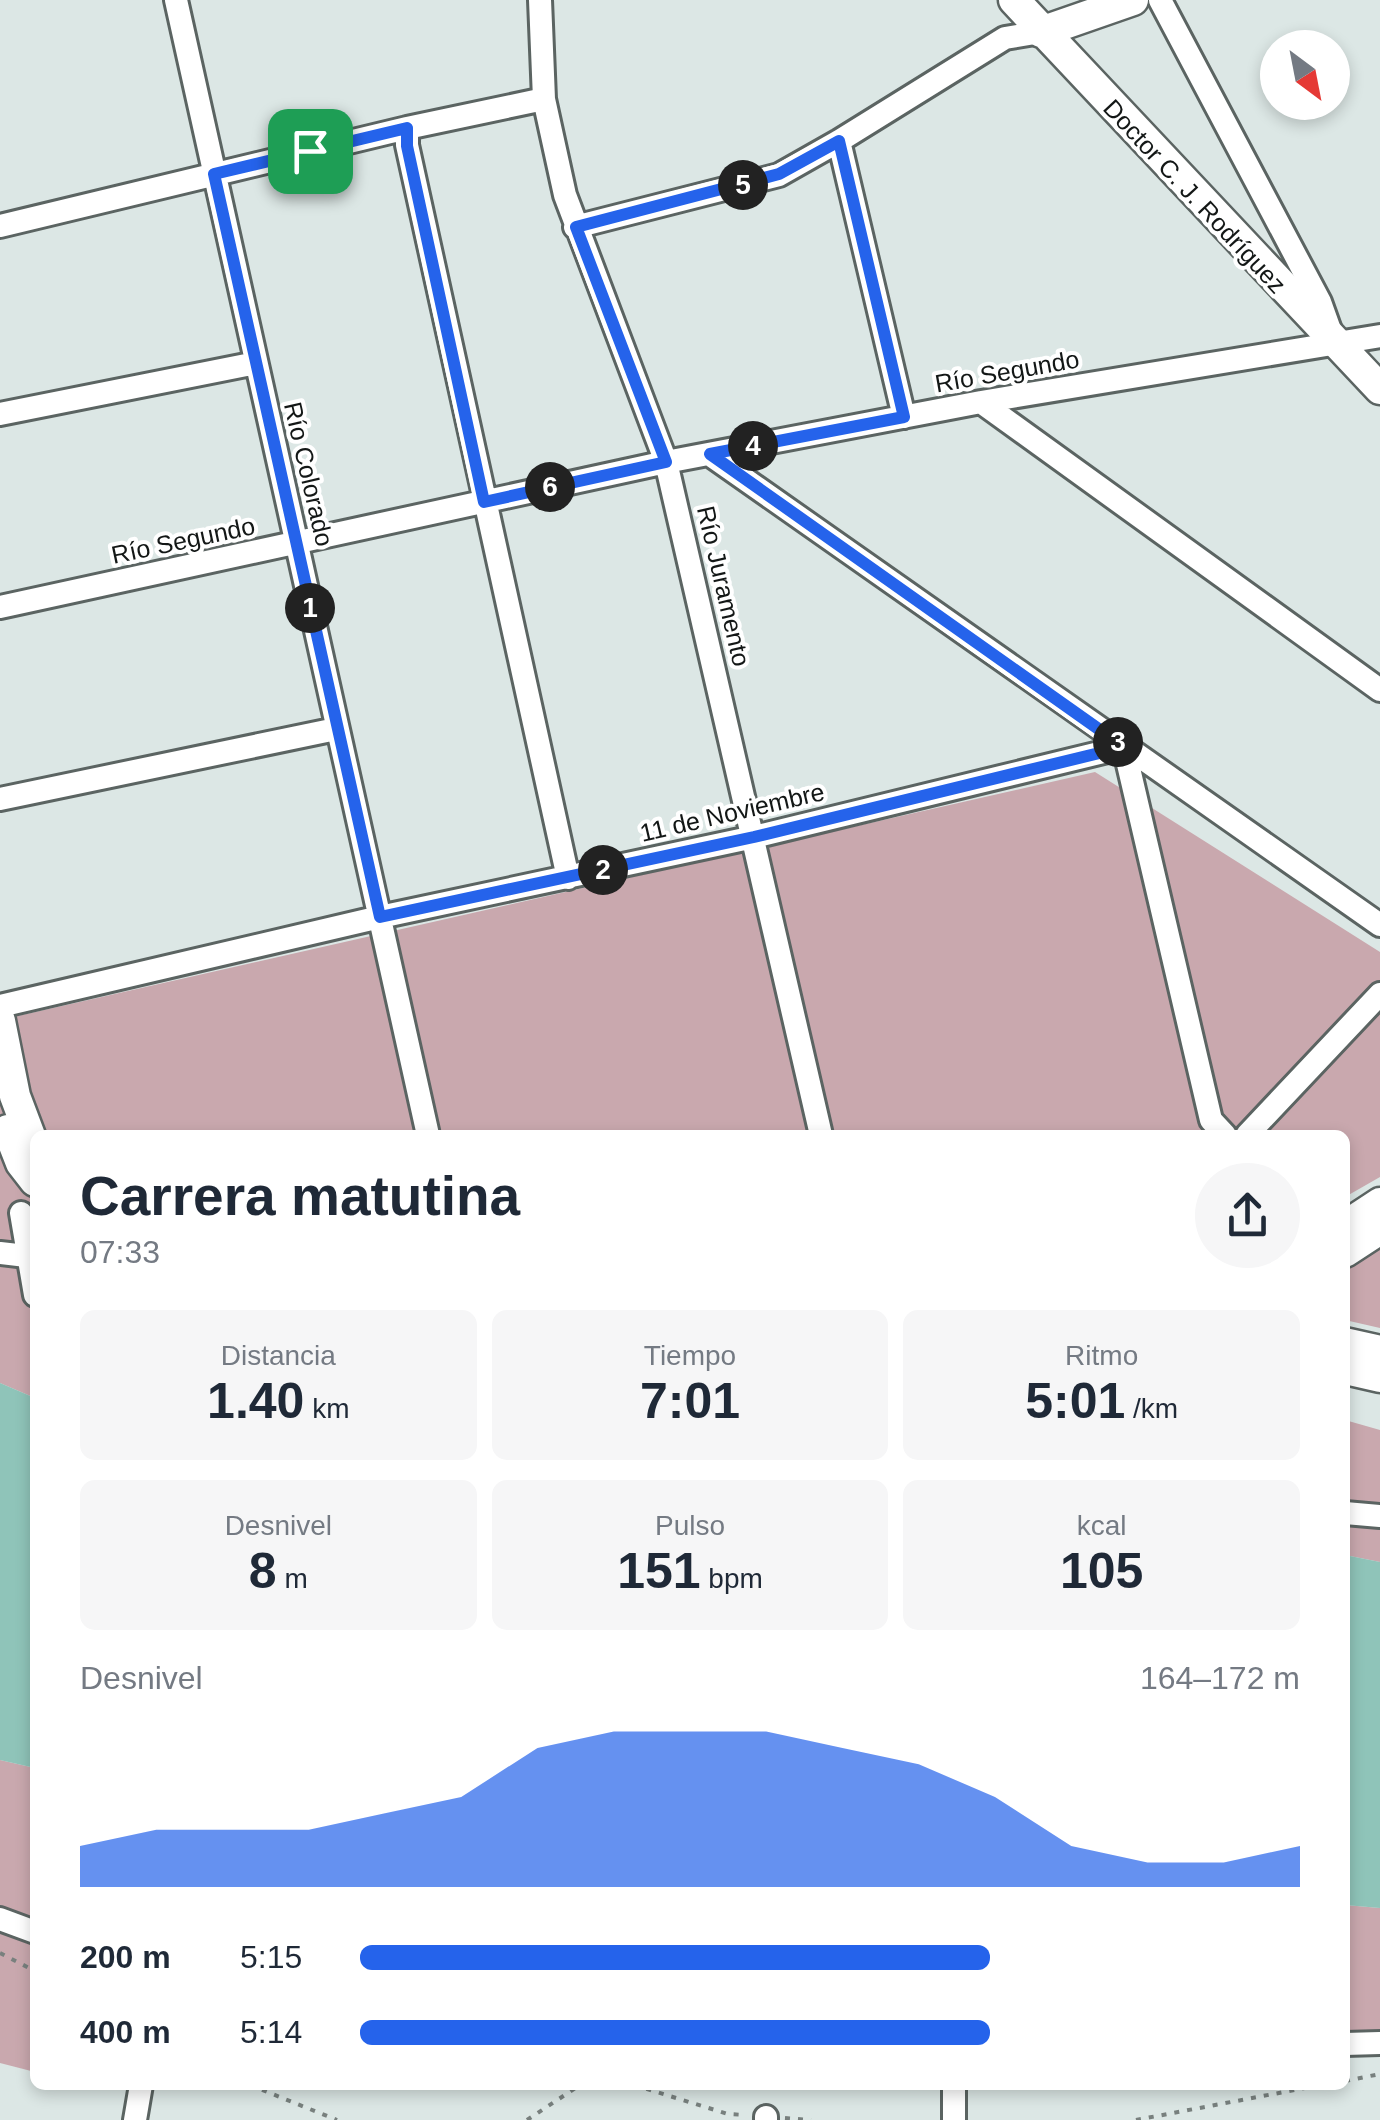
<!DOCTYPE html>
<html lang="es">
<head>
<meta charset="utf-8">
<style>
	:root { --surface:#fff; --page:#f6f6f7; --text:#1f2937; --muted:#747a83; --accent:#2563eb }
	body { margin:0; font-family:Arial,sans-serif; background:var(--page); color:var(--text); height:100vh; display:flex; flex-direction:column; font-size:38px; white-space:nowrap }
	* { box-sizing:border-box; margin:0 }
	p { font-size:32px; color:var(--muted) }
	.icon { flex:none; width:55px; height:55px; fill:none; stroke:currentColor; stroke-width:2; stroke-linecap:round; stroke-linejoin:round }
	.map { position:relative; flex:1; overflow:hidden }
	.side { position:absolute; left:30px; top:1130px; width:1320px; height:960px; display:flex; flex-direction:column; background:var(--surface); border-radius:15px; box-shadow:0 5px 15px #0003 }
	.side>* { flex:none }
	.needle { width:65px; rotate:148deg }
	.buttons { position:absolute; left:1260px; top:30px; display:grid; gap:20px }
	.buttons a { display:grid; place-items:center; width:90px; height:90px; border-radius:50%; background:var(--surface); box-shadow:0 5px 15px #0003; font-size:50px }
	.pin { position:absolute; display:grid; place-items:center; width:85px; height:85px; color:#fff; margin:-42px; border-radius:20px; box-shadow:0 5px 15px #0006 }
	.km { position:absolute; width:50px; height:50px; margin:-25px; border-radius:50%; background:#222; color:#fff; font-size:28px; line-height:50px; text-align:center }
	.round { display:grid; place-items:center; flex:none; width:105px; height:105px; border-radius:52px; background:var(--page) }
	.summary { display:flex; align-items:center; justify-content:space-between; height:170px; padding:0 50px }
	h1 { font-size:55px; font-weight:600; line-height:75px }
	.metrics { display:grid; grid-template-columns:repeat(3,1fr); gap:15px; height:170px; padding:10px 50px }
	.metrics div { display:grid; align-content:center; border-radius:15px; background:var(--page); text-align:center }
	.metrics b { font-size:50px; font-weight:600 }
	.metrics small { font-size:28px; font-weight:400 }
	.metrics p { font-size:28px }
	.chart { height:280px; padding:20px 50px }
	.chart p { display:flex; justify-content:space-between }
	.chart svg { width:100%; height:180px; margin-top:10px; fill:var(--accent); opacity:.7 }
	ul { padding:0 50px; list-style:none; font-size:32px }
	li { display:grid; grid-template-columns:160px 120px 1fr; align-items:center; height:75px }
	li i { height:25px; border-radius:12px; background:var(--accent) }
	.map>svg:first-child { display:block }
</style>
</head>
<body>
<div class="map">
<svg width="1380" height="2120" viewBox="0 0 1380 2120">
	<rect width="100%" height="100%" fill="#dce7e5"/>
	<path fill="#c9a8ae" d="M1095,772l285,180v225l-35,20v-62h-1310v263l-35,-15v-363z
		M1380,1248v80l-35,-8v-50z
		M1345,1420l35,10v132l-35,-7z
		M0,1760l35,8v304l-35,-9z
		M1345,1905l35,3v123h-35z"/>
	<path fill="#8fc4b9" d="M0,1383l35,15v370l-35,-8z
		M1345,1555l35,7v346l-35,-3z"/>
	<g fill="none" stroke-linecap="round" stroke-linejoin="round">
		<g stroke="#5b6462" stroke-width="28">
			<path id="street" d="M176,0l252,1135
				M540,0l4,99 21,96 101,267 155,673
				M1160,0l160,302 10,28
				M407,128v17l161,733
				M839,141l65,276
				M0,226l407,-98 137,-29
				M575,227l204,-52 60,-34 166,-103 36,-6
				M981,402l399,288
				M0,414l256,-51
				M709,454l671,471
				M0,607l666,-145 315,-60 399,-66
				M1124,747l87,373 14,15
				M0,799l336,-70
				M0,1006l380,-89 374,-80 370,-90
				M1247,1135l133,-141
				M21,1213l14,82
				M0,1253l35,4
				M1345,1513l35,3
				M0,1919l35,13
				M1345,2044l35,-1
				M954,2085v35
				M135,2120l6,-35
				M766,2120v-3"/>
		</g>
		<g stroke="#5b6462" stroke-width="35">
			<path id="secondary" d="M1014,0l366,389
				M1041,32l92,-32
				M0,1021l15,75 20,53
				M8,1130l13,33 14,18
				M1345,1226l35,-23
				M1345,1252l35,-23
				M1345,1343l35,8
				M1345,1369l35,8"/>
		</g>
		<path stroke="#78807e" stroke-width="4" stroke-dasharray="5 8" stroke-linecap="butt" d="M0,1953l35,18
			M1345,2081l35,-7
			M250,2085l87,35
			M634,2085l94,29 17,1
			M785,2118l26,2
			M527,2120l53,-35
			M1136,2120l185,-35"/>
		<use href="#street" stroke="#fff" stroke-width="22"/>
		<use href="#secondary" stroke="#fff" stroke-width="30"/>
	</g>
	<g fill="none" stroke-linecap="round" stroke-linejoin="round">
		<g stroke="#fff" stroke-width="20">
			<path id="route" d="M407,128v18l77,356 182,-40 -90,-235 203,-53 60,-33 65,276 -194,37 414,293 -370,90 -374,80 -166,-743z"/>
		</g>
		<use href="#route" stroke="#2563eb" stroke-width="12"/>
	</g>
	<g text-anchor="middle" stroke-width="8" stroke-linejoin="round" paint-order="stroke">
		<g font-size="25" fill="#131716" stroke="#fff">
			<text transform="translate(1195 196) rotate(47)" y="9">Doctor C. J. Rodríguez</text>
			<text transform="translate(1007 371) rotate(-10)" y="9">Río Segundo</text>
			<text transform="translate(309 474) rotate(77)" y="9">Río Colorado</text>
			<text transform="translate(183 540) rotate(-12)" y="9">Río Segundo</text>
			<text transform="translate(724 586) rotate(77)" y="9">Río Juramento</text>
			<text transform="translate(732 812) rotate(-13)" y="9">11 de Noviembre</text>
		</g>
	</g>
</svg>
<div class="buttons">
<a><svg class="needle" viewBox="-14 -14 28 28"><path d="M0-13l5 13h-10z" fill="#e53935"/><path d="M0 13l5-13h-10z" fill="#747a83"/></svg></a>
</div>
<div class="pin" style="left:310px;top:151px;background:#1e9e55"><svg class="icon" aria-label="arrive" viewBox="0 0 24 24"><path d="M6 21V4h12l-3 4 3 4H6"/></svg></div>
<b class="km" style="left:310px;top:608px">1</b>
<b class="km" style="left:603px;top:870px">2</b>
<b class="km" style="left:1118px;top:742px">3</b>
<b class="km" style="left:753px;top:446px">4</b>
<b class="km" style="left:743px;top:185px">5</b>
<b class="km" style="left:550px;top:487px">6</b>
<section class="side">
<div class="summary"><div><h1>Carrera matutina</h1><p>07:33</p></div><a class="round"><svg class="icon" aria-label="share" viewBox="0 0 24 24"><path d="M12 15V3M7 8l5-5 5 5M5 13v7h14v-7"/></svg></a></div>
<div class="metrics">
<div><p>Distancia</p><b>1.40<small> km</small></b></div>
<div><p>Tiempo</p><b>7:01</b></div>
<div><p>Ritmo</p><b>5:01<small> /km</small></b></div>
</div>
<div class="metrics">
<div><p>Desnivel</p><b>8<small> m</small></b></div>
<div><p>Pulso</p><b>151<small> bpm</small></b></div>
<div><p>kcal</p><b>105</b></div>
</div>
<div class="chart"><p><span>Desnivel</span>164–172 m</p>
<svg viewBox="0 0 160 44" preserveAspectRatio="none"><path d="M0 44V34L10 30L20 30L30 30L40 26L50 22L60 10L70 6L80 6L90 6L100 10L110 14L120 22L130 34L140 38L150 38L160 34V44z"/></svg>
</div>
<ul>
<li><b>200 m</b>5:15<i style="width:67%"></i></li>
<li><b>400 m</b>5:14<i style="width:67%"></i></li>
</ul>
</section>
</div>
</body>
</html>
